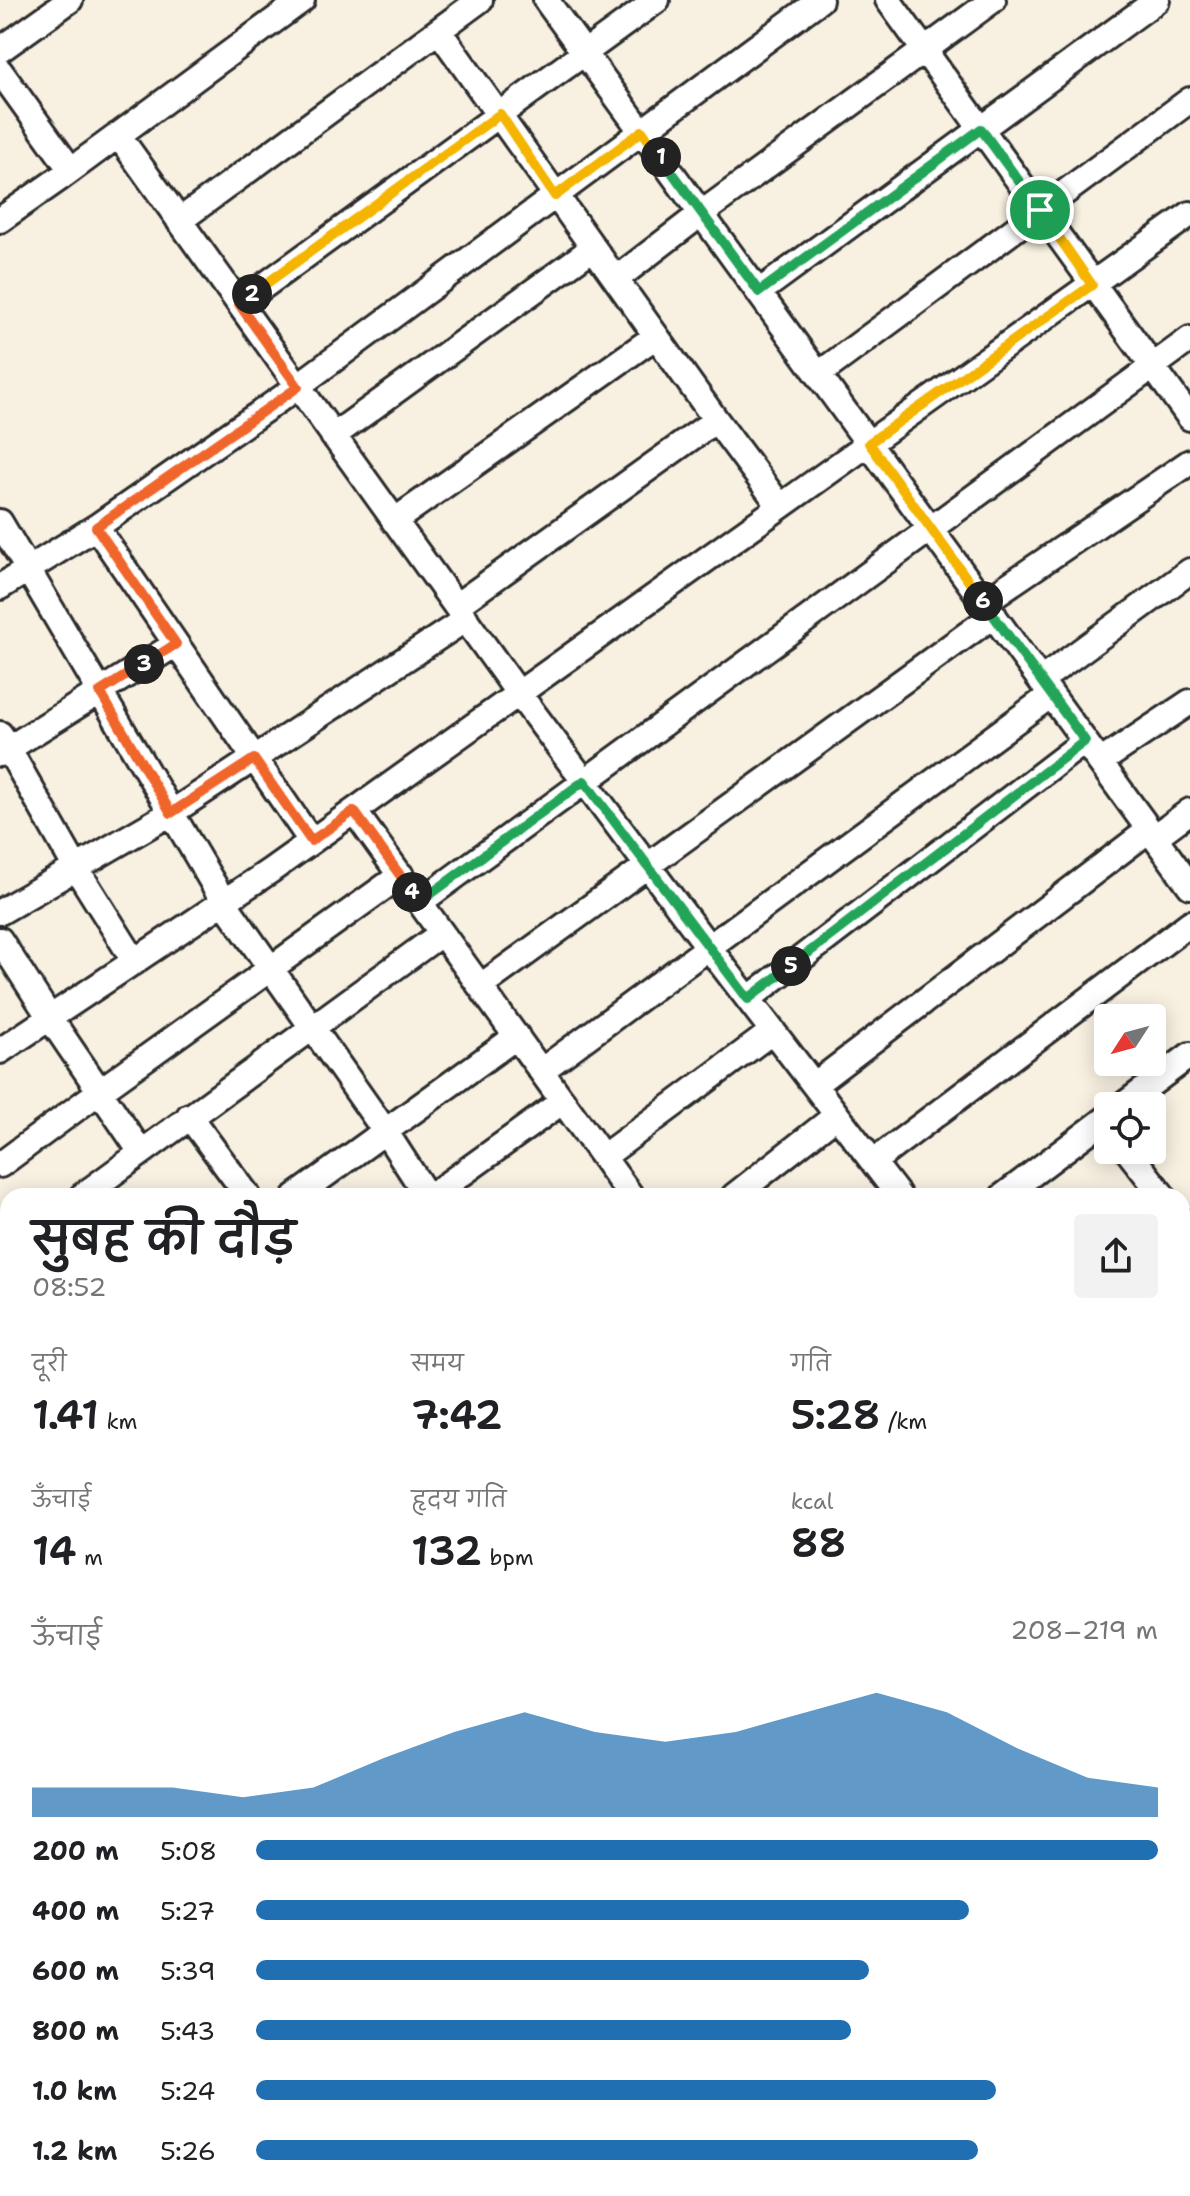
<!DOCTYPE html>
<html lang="hi">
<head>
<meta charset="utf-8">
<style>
	:root { --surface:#fff; --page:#f2f2f2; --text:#202124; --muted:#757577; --accent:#1f6fb2 }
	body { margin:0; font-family:"Shantell Sans","Playpen Sans Deva",sans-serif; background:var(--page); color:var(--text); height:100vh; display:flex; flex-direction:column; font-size:30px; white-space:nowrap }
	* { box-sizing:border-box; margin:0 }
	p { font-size:26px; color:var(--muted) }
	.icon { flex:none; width:44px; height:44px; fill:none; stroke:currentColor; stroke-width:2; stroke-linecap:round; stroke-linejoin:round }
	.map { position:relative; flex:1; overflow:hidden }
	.panel { position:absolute; left:0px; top:1188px; width:1190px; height:1008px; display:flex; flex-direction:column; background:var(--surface); border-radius:24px 24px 0 0; box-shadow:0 4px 20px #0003 }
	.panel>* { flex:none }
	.needle { width:52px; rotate:234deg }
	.fabs { position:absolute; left:1094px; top:1004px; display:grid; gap:16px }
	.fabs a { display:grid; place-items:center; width:72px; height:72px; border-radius:8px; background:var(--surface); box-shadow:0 4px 20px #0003; font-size:40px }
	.pin { position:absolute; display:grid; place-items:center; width:68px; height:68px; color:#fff; margin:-34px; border:4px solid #fff; border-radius:50%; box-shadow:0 2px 8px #0007 }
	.km { position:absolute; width:40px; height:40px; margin:-20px; border-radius:50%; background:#222; color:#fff; font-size:22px; line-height:40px; text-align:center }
	.round { display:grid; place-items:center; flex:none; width:84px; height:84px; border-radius:8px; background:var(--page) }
	.head { display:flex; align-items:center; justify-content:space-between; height:136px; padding:0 32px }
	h1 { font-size:44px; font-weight:600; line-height:60px }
	.stats { display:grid; grid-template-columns:repeat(3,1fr); gap:12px; height:136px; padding:8px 32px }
	.stats div { display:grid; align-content:center }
	.stats b { font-size:40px; font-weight:600 }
	.stats small { font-size:22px; font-weight:400 }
	.stats p { font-size:22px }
	.chart { height:224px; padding:16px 32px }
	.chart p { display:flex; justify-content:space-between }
	.chart svg { width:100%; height:144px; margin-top:8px; fill:var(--accent); opacity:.7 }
	ul { padding:0 32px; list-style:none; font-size:26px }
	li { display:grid; grid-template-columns:128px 96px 1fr; align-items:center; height:60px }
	li i { height:20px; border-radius:10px; background:var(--accent) }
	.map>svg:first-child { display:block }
</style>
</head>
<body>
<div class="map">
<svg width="1190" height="2196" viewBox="0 0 1190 2196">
	<rect width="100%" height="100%" fill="#f8f1e2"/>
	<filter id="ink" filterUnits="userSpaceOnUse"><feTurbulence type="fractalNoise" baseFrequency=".0125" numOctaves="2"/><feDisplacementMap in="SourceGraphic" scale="16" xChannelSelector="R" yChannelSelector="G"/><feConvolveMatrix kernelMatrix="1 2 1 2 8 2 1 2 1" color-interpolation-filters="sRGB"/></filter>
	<g filter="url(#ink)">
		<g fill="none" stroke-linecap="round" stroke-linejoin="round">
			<path stroke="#6e8ba5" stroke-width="5" d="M1182,1956l8,1"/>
			<g stroke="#2b2b2b" stroke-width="30">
				<path id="minor" d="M546,0l644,886
					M888,0l302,418
					M439,31l277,389 64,86
					M0,50l70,-50
					M0,71l71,99
					M118,135l401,559 200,267 180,235
					M0,220l60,-42 242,-178
					M179,221l301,-221
					M616,279l86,-66 291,-213
					M759,292l398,-292
					M239,304l418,-304
					M819,374l371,-274
					M333,436l260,-188
					M394,521l262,-185
					M0,522l224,380 161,229 42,65
					M96,527l215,314
					M0,587l96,-60 187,-130 537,-397
					M984,602l206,-140
					M456,606l260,-186
					M1041,680l149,-109
					M0,734l76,134 59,94
					M0,754l176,-110
					M1100,762l90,-60
					M354,811l277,385
					M1155,837l35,-26
					M420,902l770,-563
					M0,912l171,-99 295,-194
					M0,940l50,78 91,134
					M481,986l513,-371
					M748,999l337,-258
					M0,1051l270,-180 920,-657
					M541,1071l510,-376
					M814,1085l335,-255
					M1122,1106l68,-51
					M189,1116l59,80
					M1127,1150l36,46
					M603,1157l170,-126
					M873,1162l317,-239
					M0,1165l100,-74 301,-216
					M82,1196l360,-263
					M296,1196l221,-160
					M431,1196l132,-95
					M734,1196l103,-81
					M1003,1196l105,-79
					M1182,1221l8,10
					M0,1257l8,-6
					M0,1310l8,11
					M1182,1396l8,11
					M1182,1580l8,11
					M0,1773l8,1
					M1182,1896l8,-6
					M0,2015l8,11
					M0,2084l8,-6
					M297,2188l6,8
					M441,2188l6,8
					M736,2188l7,8
					M922,2188l4,8
					M1045,2188l9,8
					M174,2196l11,-8
					M404,2196l11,-8
					M630,2196l10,-8
					M1008,2196l14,-8"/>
			</g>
			<g stroke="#2b2b2b" stroke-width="40">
				<path id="highway" d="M0,1734l8,2
					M1182,1922l8,2"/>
			</g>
			<use href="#minor" stroke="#fff" stroke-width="24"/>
			<use href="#highway" stroke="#faddab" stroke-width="34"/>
		</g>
	</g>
	<g fill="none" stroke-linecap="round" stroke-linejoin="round" filter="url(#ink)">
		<g stroke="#fff" stroke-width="16">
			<path id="split-1" d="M661,157l98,135 222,-163 59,81"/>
		</g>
		<g stroke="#fff" stroke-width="16">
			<path id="split-2" d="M252,294l248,-180 55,82 87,-65 19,26"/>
		</g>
		<g stroke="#fff" stroke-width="16">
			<path id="split-3" d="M144,664l32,-20 -80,-117 202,-140 -59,-83 13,-10"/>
		</g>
		<g stroke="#fff" stroke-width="16">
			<path id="split-4" d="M144,664l-44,28 71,121 83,-54 57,82 43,-30 58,81"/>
		</g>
		<g stroke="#fff" stroke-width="16">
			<path id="split-5" d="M412,892l8,10 164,-121 164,218 43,-33"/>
		</g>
		<g stroke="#fff" stroke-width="16">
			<path id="split-6" d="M791,966l294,-225 -102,-140"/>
		</g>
		<g stroke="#fff" stroke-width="16">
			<path id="split-7" d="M983,601l-114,-158 223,-158 -52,-75"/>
		</g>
		<use href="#split-1" stroke="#22a559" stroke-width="10"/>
		<use href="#split-2" stroke="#f5b400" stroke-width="10"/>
		<use href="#split-3" stroke="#f0652b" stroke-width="10"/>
		<use href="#split-4" stroke="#f0652b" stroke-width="10"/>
		<use href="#split-5" stroke="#22a559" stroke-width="10"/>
		<use href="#split-6" stroke="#22a559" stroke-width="10"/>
		<use href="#split-7" stroke="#f5b400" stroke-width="10"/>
	</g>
</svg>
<div class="fabs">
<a><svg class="needle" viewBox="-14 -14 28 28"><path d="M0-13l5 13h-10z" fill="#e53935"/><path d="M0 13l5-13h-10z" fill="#757577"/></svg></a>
<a><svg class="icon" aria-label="locate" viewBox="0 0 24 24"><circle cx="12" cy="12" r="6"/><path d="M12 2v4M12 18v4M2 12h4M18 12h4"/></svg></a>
</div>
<div class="pin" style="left:1040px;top:210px;background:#1e9e55"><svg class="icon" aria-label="arrive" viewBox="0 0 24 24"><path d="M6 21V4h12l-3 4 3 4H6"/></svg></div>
<b class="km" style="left:661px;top:157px">1</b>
<b class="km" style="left:252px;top:294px">2</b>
<b class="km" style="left:144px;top:664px">3</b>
<b class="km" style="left:412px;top:892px">4</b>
<b class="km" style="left:791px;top:966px">5</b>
<b class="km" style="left:983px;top:601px">6</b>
<section class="panel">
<div class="head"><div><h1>सुबह की दौड़</h1><p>08:52</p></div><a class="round"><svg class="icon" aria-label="share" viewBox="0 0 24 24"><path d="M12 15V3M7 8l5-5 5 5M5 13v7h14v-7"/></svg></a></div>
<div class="stats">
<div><p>दूरी</p><b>1.41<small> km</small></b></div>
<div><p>समय</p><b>7:42</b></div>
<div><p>गति</p><b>5:28<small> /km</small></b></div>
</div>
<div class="stats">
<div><p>ऊँचाई</p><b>14<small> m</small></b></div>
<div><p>हृदय गति</p><b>132<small> bpm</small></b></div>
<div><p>kcal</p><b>88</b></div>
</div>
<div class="chart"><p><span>ऊँचाई</span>208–219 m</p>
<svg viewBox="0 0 160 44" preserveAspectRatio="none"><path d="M0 44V35L10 35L20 35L30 38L40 35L50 26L60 18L70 12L80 18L90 21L100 18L110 12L120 6L130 12L140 23L150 32L160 35V44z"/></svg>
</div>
<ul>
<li><b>200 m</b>5:08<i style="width:100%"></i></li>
<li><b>400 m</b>5:27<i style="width:79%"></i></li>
<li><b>600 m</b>5:39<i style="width:68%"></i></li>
<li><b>800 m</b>5:43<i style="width:66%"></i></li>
<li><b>1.0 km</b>5:24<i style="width:82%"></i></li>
<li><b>1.2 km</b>5:26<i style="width:80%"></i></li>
</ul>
</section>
</div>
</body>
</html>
